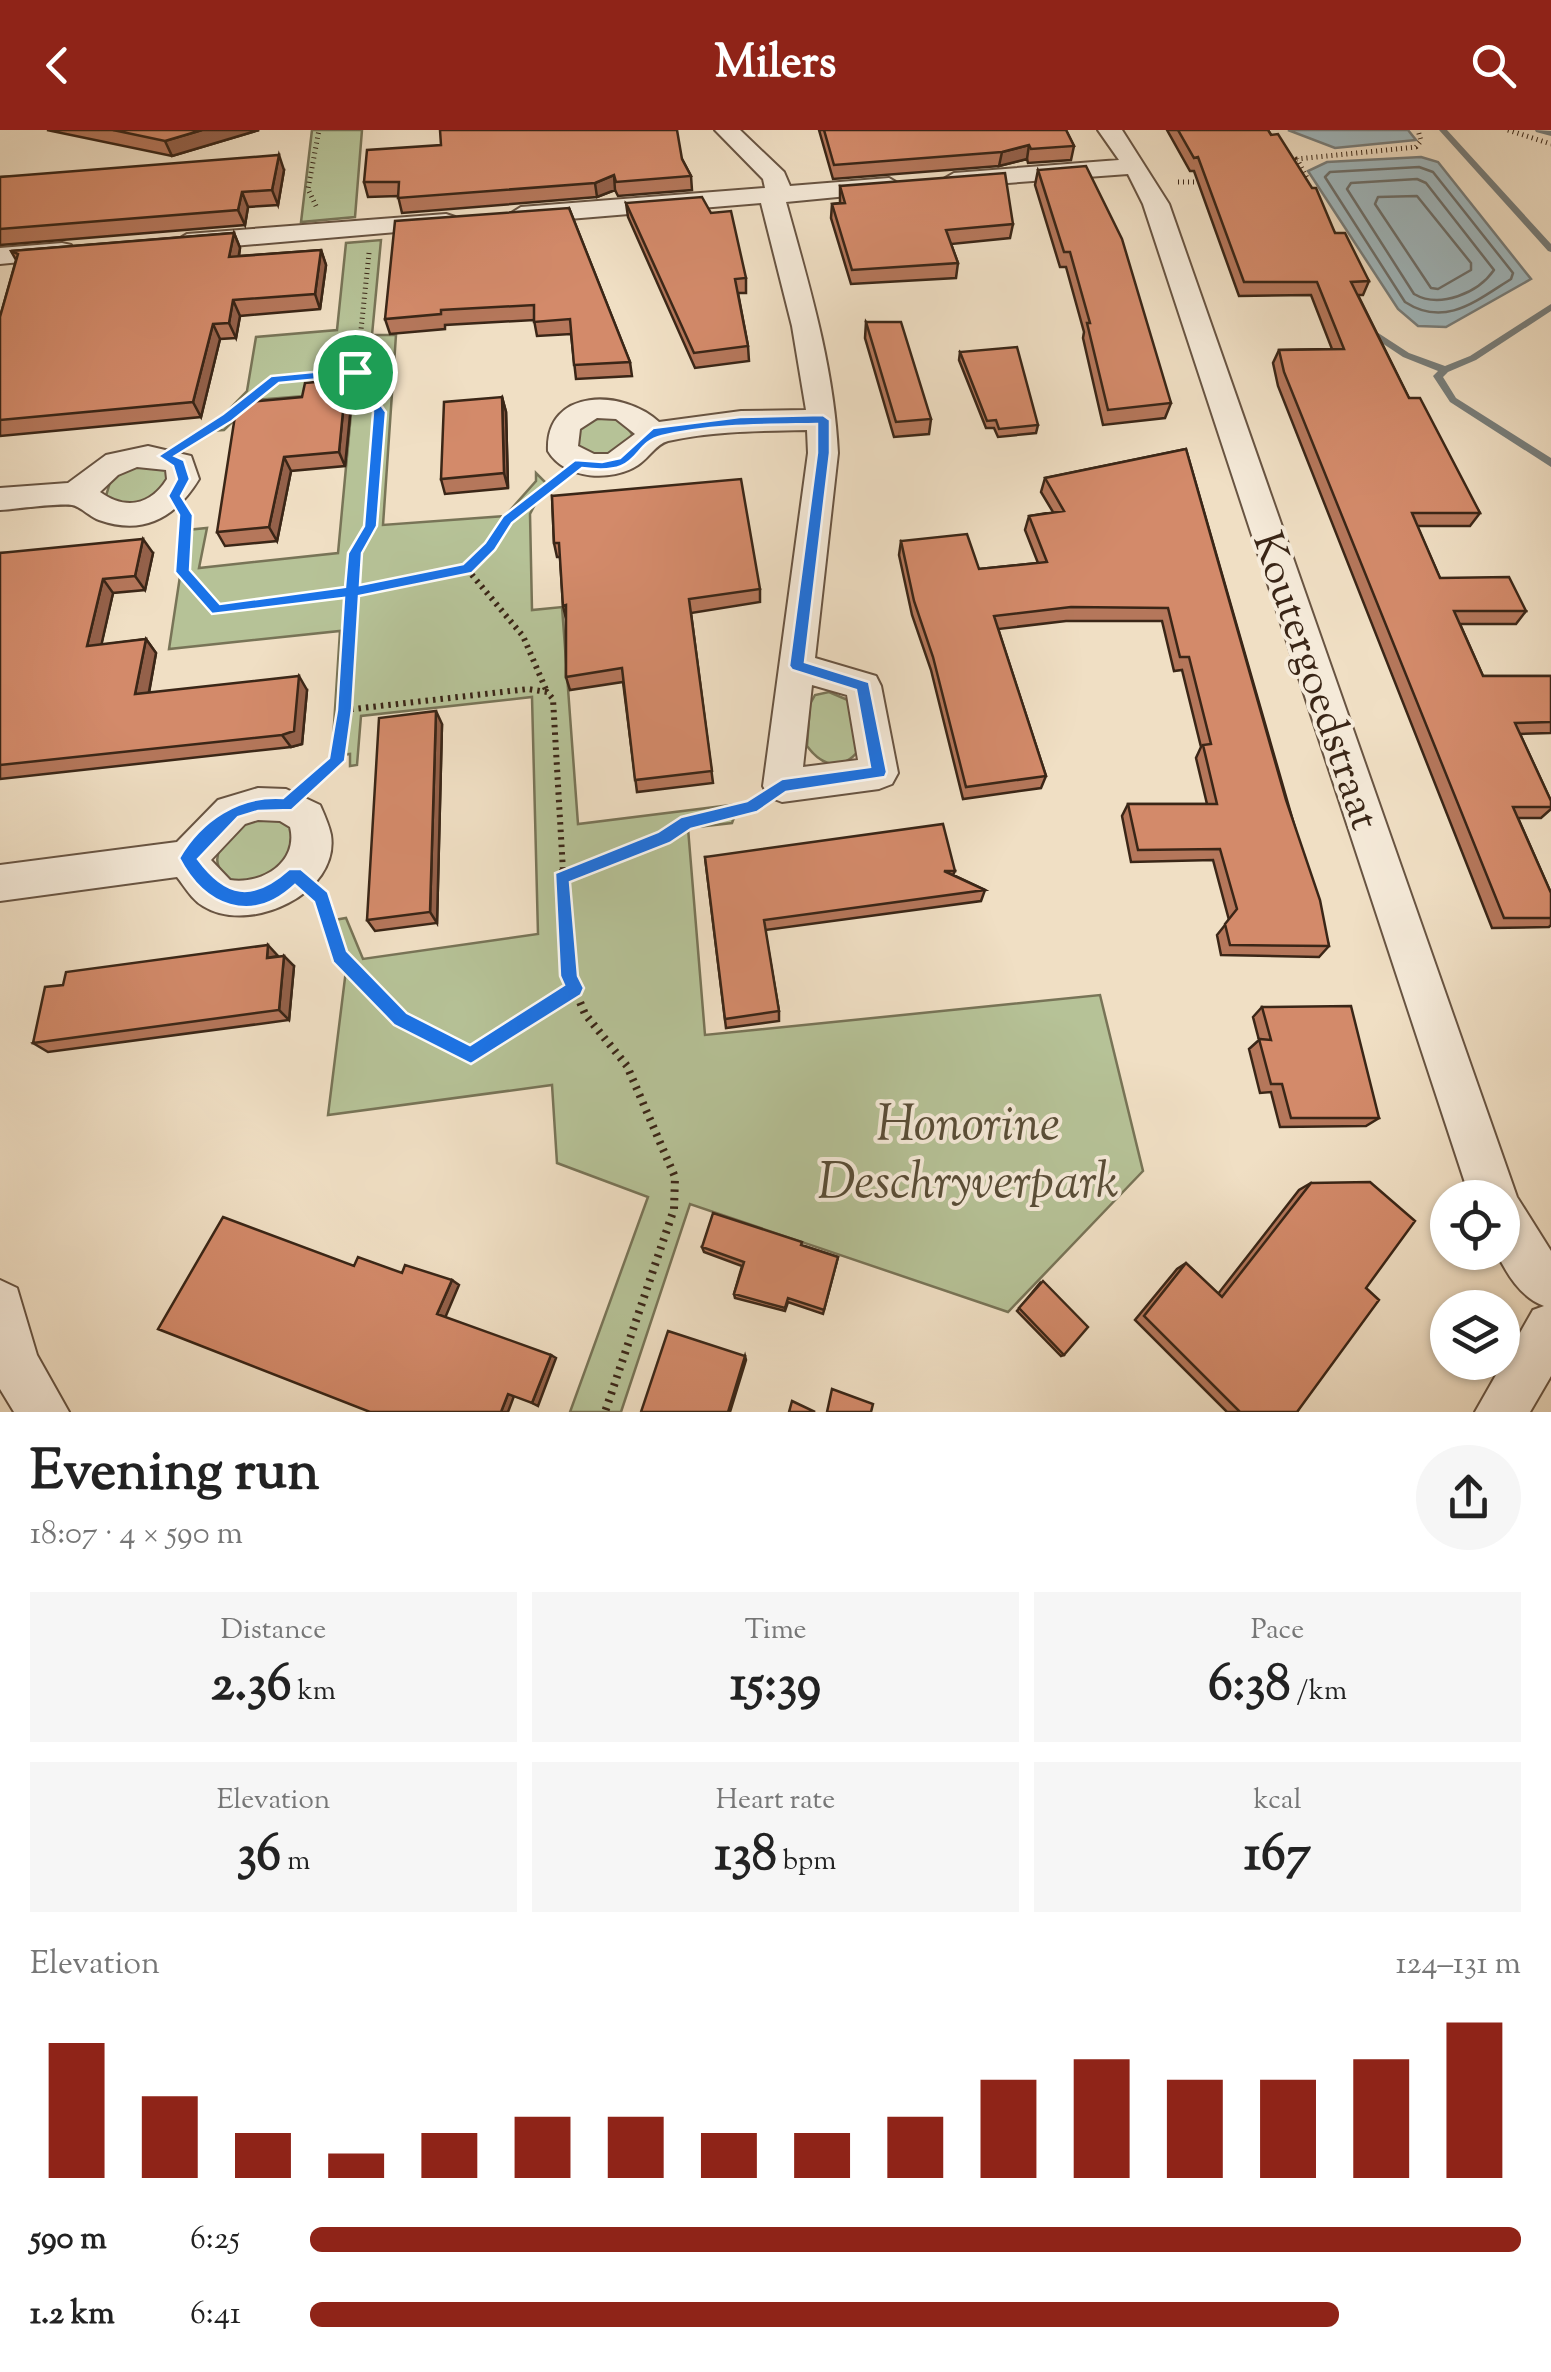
<!DOCTYPE html>
<html lang="en">
<head>
<meta charset="utf-8">
<style>
	:root { --surface:#fff; --page:#f6f6f6; --text:#222; --muted:#767676; --accent:#8f2418 }
	body { margin:0; font-family:"Sorts Mill Goudy",serif; background:var(--page); color:var(--text); height:100vh; display:flex; flex-direction:column; font-size:38px; white-space:nowrap }
	* { box-sizing:border-box; margin:0 }
	p { font-size:32px; color:var(--muted) }
	.icon { flex:none; width:55px; height:55px; fill:none; stroke:currentColor; stroke-width:2; stroke-linecap:round; stroke-linejoin:round }
	.map { position:relative; height:1282px; overflow:hidden }
	.panel { display:flex; flex-direction:column; background:var(--surface); flex:1 }
	.panel>* { flex:none }
	.controls { position:absolute; left:1430px; top:1050px; display:grid; gap:20px }
	.controls a { display:grid; place-items:center; width:90px; height:90px; border-radius:50%; background:var(--surface); box-shadow:0 2px 8px #0004; font-size:50px }
	.pin { position:absolute; display:grid; place-items:center; width:85px; height:85px; color:#fff; margin:-42px; border:5px solid #fff; border-radius:50%; box-shadow:0 2px 10px #0007 }
	.round { display:grid; place-items:center; flex:none; width:105px; height:105px; border-radius:52px; background:var(--page) }
	.head { display:flex; align-items:center; justify-content:space-between; height:170px; padding:0 30px }
	h1 { font-size:55px; font-weight:800; line-height:75px }
	.stats { display:grid; grid-template-columns:repeat(3,1fr); gap:15px; height:170px; padding:10px 30px }
	.stats div { display:grid; align-content:center; border-radius:0px; background:var(--page); text-align:center }
	.stats b { font-size:50px; font-weight:800 }
	.stats small { font-size:28px; font-weight:400 }
	.stats p { font-size:28px }
	.chart { height:280px; padding:20px 30px }
	.chart p { display:flex; justify-content:space-between }
	.chart svg { width:100%; height:180px; margin-top:10px; stroke:var(--accent); stroke-width:6 }
	ul { padding:0 30px; list-style:none; font-size:32px }
	li { display:grid; grid-template-columns:160px 120px 1fr; align-items:center; height:75px }
	li i { height:25px; border-radius:12px; background:var(--accent) }
	header { display:flex; justify-content:space-between; align-items:center; height:130px; padding:0 30px; background:var(--accent); color:#fff; font-size:45px; font-weight:800 }
	.map>svg:first-child { display:block }
</style>
</head>
<body>
<header><svg class="icon" aria-label="back" viewBox="0 0 24 24"><path d="M15 5l-7 7 7 7"/></svg>Milers<svg class="icon" aria-label="search" viewBox="0 0 24 24"><circle cx="10" cy="10" r="6"/><path d="M15 15l6 6"/></svg></header>
<div class="map">
<svg width="1551" height="1282" viewBox="0 0 1551 1282">
	<rect width="100%" height="100%" fill="#f0dfc4"/>
	<filter id="stains"><feTurbulence type="fractalNoise" baseFrequency=".002" numOctaves="4"/><feColorMatrix values="0 0 0 0 .2 0 0 0 0 .09 0 0 0 0 .02 0 0 0 .5 -.17"/></filter>
	<radialGradient id="worn" r=".72"><stop offset=".6" stop-color="#630" stop-opacity="0"/><stop offset="1" stop-color="#630" stop-opacity=".3"/></radialGradient>
	<path fill="#b6c297" stroke="#787457" stroke-width="2.5" d="M312,0h50l-7,87 -54,5z
		M381,110l-9,95h24l-13,190 122,-9 31,-35v-8l10,10 -16,31 2,96 30,-3 16,217 161,-20 -7,19 -44,5 17,207 395,-40 43,176 -135,141 -318,-108 -69,208h-51l78,-215 -91,-34 -5,-78 -224,30 18,-145 -23,-48 23,-4 17,41 175,-25 -6,-237 -171,19 -4,49 -7,1v-12l-18,2 8,-125 -171,18 18,-119 20,-2 -8,40 139,-15 15,-161 -98,8 -31,30 -16,1 39,-40 9,-54 81,-7 9,-87z
		M612,287l10,4 10,13 -1,8c-20,16 -34,17 -56,5l-1,-15 15,-12z
		M131,336l34,2 5,6 -13,24 -37,8 -14,-10 5,-17z
		M829,562l21,9 12,45c-17,25 -38,23 -55,0l3,-42 5,-9z
		M259,688c43,1 39,21 24,52l-44,14c-45,-19 -11,-56 20,-66z"/>
	<path fill="#a0b9c0" stroke="#777e7c" stroke-width="2.5" d="M1288,0h120l8,10 -81,8z
		M1421,27l17,5 93,117 -85,48 -28,-1 -20,-17 -90,-138 19,-9z"/>
	<g fill="none" stroke-linecap="round" stroke-linejoin="round">
		<path stroke="#6d706c" stroke-width="2.5" d="M1419,37l14,5 80,101 -2,6c-35,22 -66,49 -106,23l-80,-125 5,-5z
			M1417,49l9,4 68,87c-16,23 -54,39 -80,24l-67,-105 4,-6z
			M1417,66l54,67v7l-33,19 -7,-1 -56,-84 3,-7z"/>
		<path fill="#777e7c" fill-rule="evenodd" d="M1439,0h8l104,114v8l-3,-1z
			M1535,0l16,1v5l-15,-4z
			M1551,174v7l-75,49 -28,12 -5,5 13,21 95,60v9l-101,-65 -17,-26 5,-5 -35,-14 -42,-28 2,-2h6l40,26 36,13 25,-10z"/>
		<g stroke="#685442" stroke-width="4">
			<path id="street" d="M715,0h25l44,42 6,14 99,-8 12,7 -12,7 -103,10c23,83 48,165 52,251l-23,205 61,18 5,10 17,87 -6,11 -13,5 -97,13 -13,-5 -6,-11 45,-333 -1,-23c-46,1 -94,1 -139,11 -12,3 -19,17 -30,24 -26,17 -73,15 -90,-14 -3,-64 76,-62 111,-29l82,-11 65,-1 -14,-84 -31,-123 -240,20 -13,-8 13,-8 244,-19 -2,-9zM597,288l19,1 19,15 -27,20h-14l-16,-8 2,-17zM812,555l35,10 11,65 -55,7z
				M1098,0h24l47,74 348,993 34,54v125l-21,36h-55l58,-102 11,-4c-24,-9 -37,-32 -48,-54h6v-54h-32l-327,-994 -15,-30 -174,13 -12,-7 12,-7 165,-13z
				M446,84l9,3 4,5 -4,5 -268,23 -13,-8 13,-8z
				M62,113l9,2 4,6 -4,6 -71,7v-16z
				M148,316l43,10 8,23c-23,38 -55,57 -100,41 -9,-3 -19,-14 -27,-15 -15,-2 -55,4 -72,5v-22l68,-5 38,-28zM137,337l29,3 1,9c-17,27 -42,31 -67,13l18,-17z
				M258,658l28,1 34,16c4,9 9,20 11,30 9,59 -82,100 -128,71 -11,-6 -18,-19 -26,-29l-177,24v-36l177,-23 41,-42zM258,690l22,1 10,6c9,35 -28,58 -60,53l-19,-20 34,-36z
				M0,1150l17,8 20,67 32,57h-55l-14,-23z"/>
		</g>
		<path stroke="#3a2617" stroke-width="5" stroke-dasharray="1 4" stroke-linecap="butt" d="M1508,0l43,14
			M1298,48h9l-10,-19 119,-12 5,-6 -3,-11
			M1178,52h28
			M316,76l-8,-17 11,-59
			M369,123l-8,77 -9,30 3,12 25,39 -3,42
			M196,308l79,-59 80,-7"/>
		<path stroke="#3a2617" stroke-width="6" stroke-dasharray="2.5 5" stroke-linecap="butt" d="M377,321l-6,75 -16,27 -10,157 183,-21 19,3 6,7 10,172
			M185,394l-3,48 35,38 135,-18 115,-23 23,-22 17,-28 47,-38
			M467,439l56,67 24,56
			M313,651l24,-20 7,-51
			M578,741l86,-34 23,-15 64,-15"/>
		<path stroke="#3a2617" stroke-width="8" stroke-dasharray="2.5 6" stroke-linecap="butt" d="M563,739l6,107 16,38 42,52 48,111 -1,32 -69,203
			M561,748l24,-9
			M322,770l18,56 60,63 71,36 104,-67"/>
		<use href="#street" fill="#f5ead9" fill-rule="evenodd"/>
	</g>
	<path fill="#b5775b" stroke="#3a2617" stroke-width="2.5" d="M47,0h212l-87,26z
		M819,0h247l8,16 -3,14 -43,3 -1,-4 -28,7 -166,13z
		M1167,0h101l67,103 34,48 -6,14h-5l51,103 71,115 -10,13h-53l23,52 86,33 -10,13h-56l23,52h68v57l-31,1 31,67v8l-10,9h-23l33,75v32l-2,2 -57,1 -214,-542 -5,-23 6,-13 53,-1 -21,-54 -72,1 -45,-125h-4z
		M441,15l241,14 9,17 1,14 -74,6 -3,-6 -18,7 -195,16 -4,-17 -30,1 -4,-15z
		M284,40l-6,35 -30,2 -3,18 -245,20v-68z
		M1038,40l133,233 -6,15 -62,7 -20,-87 1,-6 -18,-65h-6l-25,-82z
		M840,56l173,38 -3,14 -59,6 7,19 -2,15 -105,6 -20,-66 1,-14 8,-1z
		M626,73l120,75v15h-8l10,53 1,15 -54,7 -67,-151z
		M569,78l61,154 2,14 -56,3 -5,-45 -34,2 -3,-16 -89,5v4l-55,5 -5,-15z
		M234,103l6,15 -1,8 82,-6 5,15 -6,44 -80,7 -4,22 -16,1 -19,78 -201,19v-119l16,-57 -5,-9z
		M866,192l65,97 -2,15 -35,3 -29,-99z
		M960,222l78,73 -2,8 -38,4 -4,-9h-8l-27,-68z
		M339,250l4,11h2l6,14 -6,61 -54,5 -14,70 -52,5 -8,-14 85,-135z
		M502,267l4,15 2,76 -63,6 -4,-15z
		M1186,319l143,497 -10,11 -98,-2 -4,-20 12,-15 -16,-60 -82,2 -9,-46 6,-12h79l-11,-46 5,-11 -19,-77 -8,1 -12,-50h-96l-68,8 48,147 -5,12 -78,11 -32,-129 -19,-55 -13,-60 2,-14 78,28 59,-6 -13,-33 4,-14 24,-4 -12,-20 4,-14z
		M552,366l208,93v13l-69,11 22,170 -76,9 -14,-110 -53,8 -4,-13v-58l-3,-13 -3,-49h-3l-3,-14z
		M0,423h153l-8,37 -32,3 -12,52 45,-6 10,14 -7,40 158,-3 -5,54 -11,3 -291,32z
		M442,594l-5,199 -62,8 -8,-11z
		M705,727l250,14 -2,4 32,15 -4,11 -216,29 14,81v10l-53,7z
		M278,827l16,9 -5,54 -241,32 -15,-9z
		M1262,877l117,111 -13,8 -86,1 -9,-35 -11,1 -11,-44 10,-9 -6,-23z
		M1311,1053l55,105 -69,124h-70l-92,-92 42,-51 9,-6 32,31 81,-104z
		M801,1115l37,12 -15,57 -35,-12 -3,9 -50,-13 -1,-4 8,-28 -38,-14 -2,-5z
		M1040,1153l24,72 -3,1 -44,-45z"/>
	<path fill="#94614a" stroke="#3a2617" stroke-width="2.5" d="M202,0h57l-87,26 -7,-15z
		M1029,15l-2,14 -28,7 3,-14z
		M279,25l5,15 -6,35 -6,-15z
		M614,45l1,15 -18,7 -2,-14z
		M242,62l6,15 -3,18 -7,-15z
		M234,103l6,15 -4,24 -7,-15z
		M321,120l5,15 -6,44 -5,-15z
		M233,170l7,16 -4,22 -7,-15z
		M213,194l7,15 -19,78 -8,-15z
		M345,261l6,14 -6,61 -6,-14z
		M502,267l4,15 2,76 -4,-15z
		M284,327l7,14 -14,70 -8,-14z
		M143,409l10,14 -8,37 -10,-14z
		M103,449l10,14 -15,67 -11,-14z
		M146,509l10,14 -10,55 -11,-14z
		M299,546l8,14 -5,54 -11,3 -9,-12z
		M436,581l6,13 -5,199 -7,-11z
		M268,815l10,11 -11,2z
		M284,826l10,10 -5,54 -10,-10z
		M452,1150l7,5 -14,33 -8,-4z
		M551,1225l5,3 -18,48 -6,-3z
		M745,1226l1,4 -16,52h-2z
		M508,1264l6,2 -6,16h-7z"/>
	<path fill="#d38a6a" stroke="#3a2617" stroke-width="2.5" d="M113,0h89l-37,11z
		M440,0h237l5,29 9,17 -75,6 -2,-7 -19,8 -197,15 1,-16h-35l3,-32 74,-5z
		M824,0h242l8,16 -43,3 -2,-4 -27,7 -168,13z
		M1178,0h90l3,5 7,-1 34,54h4l19,45h10l24,48 -18,1 58,116h11l60,115h-68l28,65 69,-1 17,34h-72l29,65h68v46l-36,1 36,78v6h-38l38,86v25h-47l-220,-546 -5,-22 65,-1 -27,-67h-73l-46,-125 -4,1z
		M279,25l-7,35 -30,2 -4,18 -238,19v-52z
		M1086,36l36,73 49,164 -63,7 -21,-87h3l-20,-71h-6l-26,-82z
		M1005,43l8,51 -67,6 12,33 -106,7 -20,-66 13,-1 -5,-17z
		M702,67l9,16 20,-2 15,67 -11,1 13,67 -54,7 -68,-150z
		M569,78l61,154 -56,3 -4,-46 -36,3v-17l-93,5v4l-56,5 10,-98z
		M234,103l-5,24 92,-7 -6,44 -82,6 -4,23 -16,1 -20,78 -193,18v-103l18,-63 -7,-3z
		M866,192h35l30,97 -35,3z
		M1017,217l21,78 -39,4 -3,-9 -9,1 -27,-69z
		M339,250l-2,11h8l-6,61 -55,5 -15,70 -52,5 20,-129 65,-6 3,-14z
		M502,267l2,76 -63,6 3,-77z
		M1186,319l100,351 34,100 9,46 -99,-1 -5,-21 12,-15 -17,-60 -82,1 -10,-46h89l-14,-59 8,-1 -22,-87h-9l-12,-49 -97,-1 -77,9 52,160 -80,11 -33,-130 -19,-56 -13,-60 66,-7 12,35 68,-7 -18,-46 35,-5 -19,-33z
		M741,349l19,110 -71,10 23,172 -77,9 -13,-112 -56,9v-72l-3,1 -4,-63h-5l-2,-47z
		M143,409l-8,37 -32,3 -16,67 59,-7 -11,55 164,-18 -5,55 -12,4 -282,30v-212z
		M436,581l-6,201 -63,8 12,-202z
		M943,694l12,47h-11l41,19 -221,30 15,91 -54,8 -20,-162z
		M268,815l-1,13 17,-2 -5,54 -246,33 12,-56 18,-2 3,-13z
		M1351,876l28,112h-88l-9,-34h-11l-12,-45 12,1 -9,-33z
		M1370,1052l45,39 -49,67 13,12 -82,112h-57l-96,-96 42,-53 36,34 89,-114z
		M713,1083l89,29 -1,3 37,12 -14,53 -36,-12 -3,10 -51,-14 10,-32 -42,-15z
		M223,1087l131,49 4,-9 44,16 3,-8 47,15 -15,34 114,41 -19,48 -24,-9 -7,18h-131l-212,-83z
		M1043,1151l45,46 -24,28 -45,-47z
		M668,1201l77,25 -17,56h-87z
		M832,1259l41,15 -2,8h-44z
		M792,1271l23,11h-26z"/>
	<path fill="#1a73e8" stroke="#fff" stroke-width="2.5" fill-rule="evenodd" d="M355,238l31,44 -9,114 -15,27 -2,32 103,-21 22,-21 18,-27 72,-56 27,2 18,-4 33,-30 87,-11 83,-2 7,5v33l-25,209 64,20 18,90 -2,5 -99,15 -29,20 -66,17 -21,14 -100,39 8,94 6,12 -3,7 -110,69 -77,-39 -61,-63 -19,-60 -19,-17c-44,41 -91,21 -116,-27 22,-38 60,-63 104,-60l46,-40 8,-48 7,-112 -132,16 -37,-42 4,-57 -11,-19 9,-17 -4,-13 -15,-10 65,-42 48,-38zM351,246l22,36 -9,114 -16,27 -3,34 -125,17 -30,-34 3,-55 -12,-19 9,-17 -6,-19 -9,-4 57,-35 47,-38zM817,294v29l-28,213 3,4 64,20 14,77 -88,12 -35,22 -66,16 -23,15 -103,41 5,103 4,9 -94,60 -63,-32 -60,-62 -19,-59 -27,-23h-12c-37,33 -63,28 -91,-10l40,-42 20,-6 34,-1 53,-49 7,-51 7,-114 113,-23 23,-23 17,-27 70,-55c62,9 47,-24 80,-32 50,-12 104,-11 155,-12z"/>
	<g text-anchor="middle" stroke-width="8" stroke-linejoin="round" paint-order="stroke">
		<g font-size="42" fill="#3a2617" stroke="#f5ead9">
			<text transform="translate(1318 550) rotate(71)" y="15">Koutergoedstraat</text>
		</g>
		<g font-size="50" font-style="italic" fill="#594d37" stroke="#f5ead9">
			<text x="968" y="1009">Honorine<tspan x="968" dy="58">Deschryverpark</tspan></text>
		</g>
	</g>
	<rect width="100%" height="100%" filter="url(#stains)"/>
	<rect width="100%" height="100%" fill="url(#worn)"/>
</svg>
<div class="controls">
<a><svg class="icon" aria-label="locate" viewBox="0 0 24 24"><circle cx="12" cy="12" r="6"/><path d="M12 2v4M12 18v4M2 12h4M18 12h4"/></svg></a>
<a><svg class="icon" aria-label="layers" viewBox="0 0 24 24"><path d="M12 4l9 5-9 5-9-5zM3 14l9 5 9-5"/></svg></a>
</div>
<div class="pin" style="left:355px;top:242px;background:#1e9e55"><svg class="icon" aria-label="arrive" viewBox="0 0 24 24"><path d="M6 21V4h12l-3 4 3 4H6"/></svg></div>
</div>
<section class="panel">
<div class="head"><div><h1>Evening run</h1><p>18:07 · 4 × 590 m</p></div><a class="round"><svg class="icon" aria-label="share" viewBox="0 0 24 24"><path d="M12 15V3M7 8l5-5 5 5M5 13v7h14v-7"/></svg></a></div>
<div class="stats">
<div><p>Distance</p><b>2.36<small> km</small></b></div>
<div><p>Time</p><b>15:39</b></div>
<div><p>Pace</p><b>6:38<small> /km</small></b></div>
</div>
<div class="stats">
<div><p>Elevation</p><b>36<small> m</small></b></div>
<div><p>Heart rate</p><b>138<small> bpm</small></b></div>
<div><p>kcal</p><b>167</b></div>
</div>
<div class="chart"><p><span>Elevation</span>124–131 m</p>
<svg viewBox="0 0 160 44" preserveAspectRatio="none"><path d="M5 44V11M15 44V24M25 44V33M35 44V38M45 44V33M55 44V29M65 44V29M75 44V33M85 44V33M95 44V29M105 44V20M115 44V15M125 44V20M135 44V20M145 44V15M155 44V6"/></svg>
</div>
<ul>
<li><b>590 m</b>6:25<i style="width:100%"></i></li>
<li><b>1.2 km</b>6:41<i style="width:85%"></i></li>
</ul>
</section>
</body>
</html>
